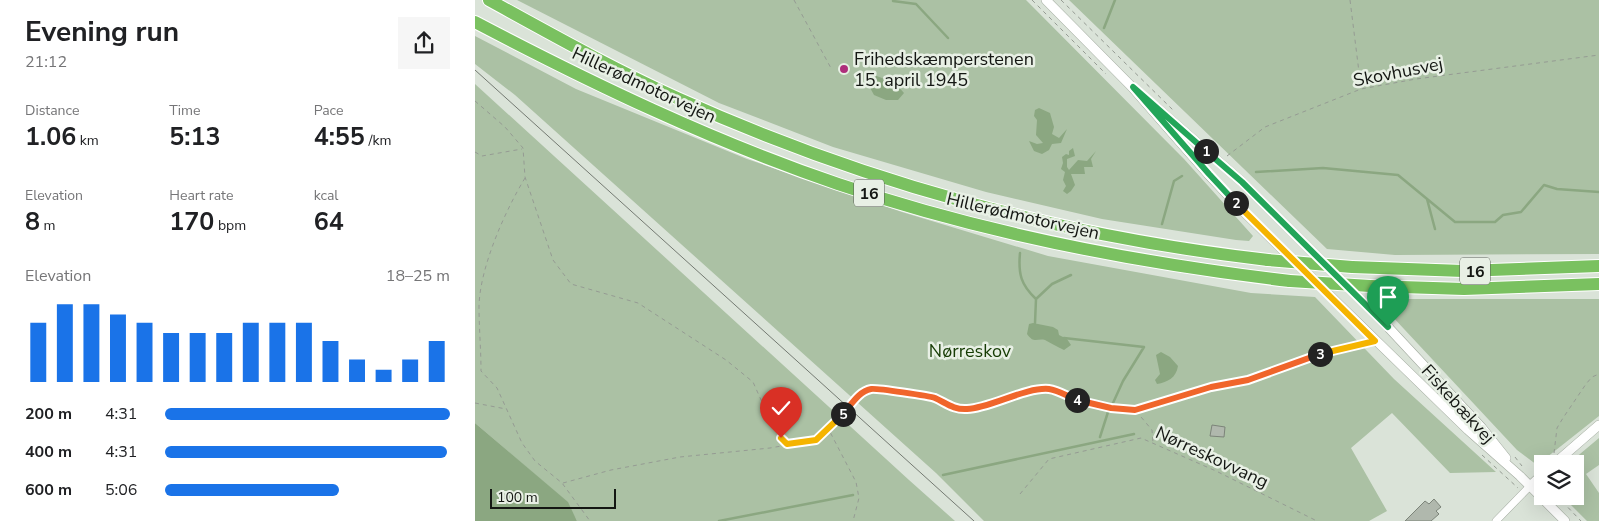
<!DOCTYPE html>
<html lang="en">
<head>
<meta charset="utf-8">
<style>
	:root { --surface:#fff; --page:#f6f6f6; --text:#202124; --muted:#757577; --accent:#1a73e8 }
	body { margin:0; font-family:"Nunito Sans",sans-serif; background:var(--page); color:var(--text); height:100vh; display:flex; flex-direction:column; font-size:19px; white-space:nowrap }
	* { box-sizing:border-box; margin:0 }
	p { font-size:16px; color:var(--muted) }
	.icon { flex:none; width:28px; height:28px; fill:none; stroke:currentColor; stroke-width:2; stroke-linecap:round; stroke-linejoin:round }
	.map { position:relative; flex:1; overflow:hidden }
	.side { display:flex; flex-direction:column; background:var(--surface); width:475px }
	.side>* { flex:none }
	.buttons { position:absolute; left:1059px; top:455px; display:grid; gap:10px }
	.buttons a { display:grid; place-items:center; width:50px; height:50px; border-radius:0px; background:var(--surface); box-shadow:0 5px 20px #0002; font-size:25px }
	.scale { position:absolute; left:15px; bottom:12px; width:126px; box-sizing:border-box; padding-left:5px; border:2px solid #141713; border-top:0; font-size:14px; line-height:18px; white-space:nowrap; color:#141713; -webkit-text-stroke:4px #e8f0e5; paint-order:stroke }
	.pin { position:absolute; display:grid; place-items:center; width:42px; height:42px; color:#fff; margin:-51px -21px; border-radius:50% 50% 50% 0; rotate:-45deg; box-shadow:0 0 5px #0007 }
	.pin .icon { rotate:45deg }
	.km { position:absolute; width:25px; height:25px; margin:-12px; border-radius:50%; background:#222; color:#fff; font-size:14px; line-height:25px; text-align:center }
	.round { display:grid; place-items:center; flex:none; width:52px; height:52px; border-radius:0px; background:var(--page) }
	.summary { display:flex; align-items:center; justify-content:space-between; height:85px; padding:0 25px }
	h1 { font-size:28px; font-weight:700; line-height:38px }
	.stats { display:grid; grid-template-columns:repeat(3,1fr); gap:8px; height:85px; padding:5px 25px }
	.stats div { display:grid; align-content:center }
	.stats b { font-size:25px; font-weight:700 }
	.stats small { font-size:14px; font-weight:400 }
	.stats p { font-size:14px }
	.chart { height:140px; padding:10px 25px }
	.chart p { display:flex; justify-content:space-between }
	.chart svg { width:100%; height:90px; margin-top:5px; stroke:var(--accent); stroke-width:6 }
	ul { padding:0 25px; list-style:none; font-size:16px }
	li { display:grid; grid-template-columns:80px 60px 1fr; align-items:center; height:38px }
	li i { height:12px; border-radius:6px; background:var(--accent) }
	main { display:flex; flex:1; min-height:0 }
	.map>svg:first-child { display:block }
</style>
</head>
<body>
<main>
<section class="side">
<div class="summary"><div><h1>Evening run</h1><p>21:12</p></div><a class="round"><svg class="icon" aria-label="share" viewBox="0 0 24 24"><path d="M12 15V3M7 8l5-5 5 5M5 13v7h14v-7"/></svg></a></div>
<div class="stats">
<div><p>Distance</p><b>1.06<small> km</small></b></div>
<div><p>Time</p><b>5:13</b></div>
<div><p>Pace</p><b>4:55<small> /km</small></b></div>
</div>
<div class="stats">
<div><p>Elevation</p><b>8<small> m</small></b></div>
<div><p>Heart rate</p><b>170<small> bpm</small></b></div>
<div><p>kcal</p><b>64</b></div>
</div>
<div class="chart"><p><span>Elevation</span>18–25 m</p>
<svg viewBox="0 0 160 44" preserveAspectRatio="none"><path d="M5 44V15M15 44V6M25 44V6M35 44V11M45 44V15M55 44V20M65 44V20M75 44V20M85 44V15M95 44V15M105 44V15M115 44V24M125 44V33M135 44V38M145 44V33M155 44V24"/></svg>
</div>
<ul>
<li><b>200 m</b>4:31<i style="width:100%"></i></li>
<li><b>400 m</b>4:31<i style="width:99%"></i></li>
<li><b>600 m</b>5:06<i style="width:61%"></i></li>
</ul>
</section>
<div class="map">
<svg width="1124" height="521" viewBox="0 0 1124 521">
	<rect width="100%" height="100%" fill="#dae3d8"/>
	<path fill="#abc1a4" d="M42,0h509l158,159 69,77 -4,5 -13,-1 -134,-21 -116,-27 -153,-45 -114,-44z
		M594,0h530v254l-204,1 -68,-6z
		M0,36l101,53 171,70 155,53 146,44 203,37 64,4 79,82 102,93 -46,1 -58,-60 -41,35 36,63 -18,10h-385l-48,-48 -421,-378 -40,-31z
		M0,84l434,396 46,41h-378l-10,-19 -92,-79z
		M901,299h223v117l-62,49 -20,-15z
		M1124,438v27l-13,9 13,19v28h-12l-25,-25h13v-32h-7z"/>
	<path fill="#8ba781" d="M399,75l21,8 9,10 -6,7h-12l-12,-5 -6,-11z
		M564,108l11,5 4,14 -2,7 7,4 8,-9 -6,14 -9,1 -3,6 -7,4 -8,-3 -5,-10 8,3 6,-1 -7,-8 1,-15 -3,-4 1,-6z
		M598,148l2,8 -8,3v8l2,3 9,-10 9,1 9,-10 -5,8 2,8h-9l1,7h-14l4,11 -4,6 -4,3 -4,-3 3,-5 -3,-6 2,-8 -4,-3 2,-6 -1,-6 4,-3 3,1v-4z
		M558,323l20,4 5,3 1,5 8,4 4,6 -7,5c-7,-3 -13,-7 -19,-10 -8,-2 -11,4 -18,-6l2,-10z
		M686,352l9,5 8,9c-2,12 -10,16 -21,18l-2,-4 5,-6 -4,-19z
		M0,423l93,79 9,19h-102z"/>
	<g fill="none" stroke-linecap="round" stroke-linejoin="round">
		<path stroke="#8ba781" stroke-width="2.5" d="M418,1l23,3 32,34
			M629,28l11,-28
			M781,172l67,-4 75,7 57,47h40l8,-7 18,-3 23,-27 13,4 42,3
			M952,199l8,30
			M687,224l12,-43 8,-5
			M545,253c-2,21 1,32 16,46
			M560,323l1,-24 16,-15 19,-9
			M589,338l80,9 -21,34 -10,22
			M625,437l8,-25
			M468,475l191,-41
			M244,521l134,-26"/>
	</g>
	<path fill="#b0b8ad" stroke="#7c8479" d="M737,425l13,2 -1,10 -14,-1z
		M959,499l7,8 -5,4 3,3 -8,7h-26l20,-20 4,3z"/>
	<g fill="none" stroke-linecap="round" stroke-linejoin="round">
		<g stroke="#a2aa9f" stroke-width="8">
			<path id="minor" d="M1021,521l34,-35"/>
		</g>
		<g stroke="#a2aa9f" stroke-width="10">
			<path id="tertiary" d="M571,0l86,87 76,87 36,38 224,218 52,46 45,45
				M682,108l85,74 146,145 94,101 24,30
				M1079,464l45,-39
				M1055,486l13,-12"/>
		</g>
		<g stroke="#fff" stroke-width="14">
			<path id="motorway" d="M14,0c62,34 124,69 188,98 191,86 384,138 591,162
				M0,22c118,62 237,119 363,162 147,50 299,79 452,97
				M877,267l111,4 136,-5
				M895,286l94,3 135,-5"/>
		</g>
		<path stroke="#959b93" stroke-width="1" stroke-dasharray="4 4" stroke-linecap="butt" d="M319,0l38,70
			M557,0l74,74
			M586,0l113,111
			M875,0l11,88
			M0,101l30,26 18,21 2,29 28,83 18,24 67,19 88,57 27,22 17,38 17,24
			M0,152l7,4 40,-7
			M752,156l38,-29 96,-38 55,-10 183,-24
			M50,178c-20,33 -45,89 -46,128 0,22 2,43 2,65l16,17 25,55 13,18 27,22 28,38
			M387,393l10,-5 28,6 15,-1 19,5 15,9 18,2 69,-18 13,-2 36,14 26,5 24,2 76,-23 37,-7 65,-24 52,-13
			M0,403l31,6
			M661,411l16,19 1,13
			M358,426l-3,6 26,50 3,16 -6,23
			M1079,453l3,-25 6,-10 23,-34 6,-7 7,-3
			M1007,455l36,33
			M1040,457l7,9
			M88,483l48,-13 69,-13 90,-9 46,-8 17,-15
			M545,494l29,-35 92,-21 75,33 101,50
			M1082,496l24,25"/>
		<use href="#minor" stroke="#fff" stroke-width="7"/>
		<use href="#tertiary" stroke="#fff" stroke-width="9"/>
		<use href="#motorway" stroke="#7ac160" stroke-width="12"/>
		<path stroke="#747a72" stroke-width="1" d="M0,70l499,451"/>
		<g stroke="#fff" stroke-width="14" stroke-linecap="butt">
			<path id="motorway-bridge" d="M793,260l84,7
				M815,281l80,5"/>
		</g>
		<path stroke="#959b93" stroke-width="1" stroke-dasharray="4 4" stroke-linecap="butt" d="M358,425l29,-32"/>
		<use href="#motorway-bridge" stroke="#7ac160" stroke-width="12"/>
	</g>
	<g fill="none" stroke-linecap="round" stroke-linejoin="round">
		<g stroke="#fff" stroke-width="10">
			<path id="split-1" d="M731,151l36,31 146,145"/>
		</g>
		<g stroke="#fff" stroke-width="10">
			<path id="split-2" d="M731,151l-73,-64 76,87 27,29"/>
		</g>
		<g stroke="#fff" stroke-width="10">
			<path id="split-3" d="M761,203l139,138 -55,13"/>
		</g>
		<g stroke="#fff" stroke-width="10">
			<path id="split-4" d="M602,400l34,8 24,2 76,-23 37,-7 72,-26"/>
		</g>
		<g stroke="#fff" stroke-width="10">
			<path id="split-5" d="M368,414c8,-9 16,-23 28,-25 5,-1 59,7 64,9 11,5 19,12 32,11 24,-1 58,-22 82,-20 9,1 20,8 28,11"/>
		</g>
		<g stroke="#fff" stroke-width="10">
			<path id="split-6" d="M306,438l6,6 29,-4 27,-26"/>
		</g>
		<use href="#split-1" stroke="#22a559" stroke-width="6"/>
		<use href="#split-2" stroke="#22a559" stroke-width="6"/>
		<use href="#split-3" stroke="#f5b400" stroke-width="6"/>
		<use href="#split-4" stroke="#f0652b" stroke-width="6"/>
		<use href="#split-5" stroke="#f0652b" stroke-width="6"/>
		<use href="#split-6" stroke="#f5b400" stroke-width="6"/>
	</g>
	<circle fill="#ae2e7b" stroke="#e8f0e5" stroke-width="2" cx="369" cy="69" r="5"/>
	<g text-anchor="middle" stroke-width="5" stroke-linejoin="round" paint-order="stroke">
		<g fill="#e8f0e5" stroke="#545852" stroke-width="1">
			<rect x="379" y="179.5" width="30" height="27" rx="4"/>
			<rect x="985" y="257.5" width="30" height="27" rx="4"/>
		</g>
		<g font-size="16" font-weight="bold" fill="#141713">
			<text x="394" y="199">16</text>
			<text x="1000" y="277">16</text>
		</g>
		<g font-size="18" fill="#141713" stroke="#e8f0e5" text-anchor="start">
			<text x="379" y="65">Frihedskæmperstenen<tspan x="379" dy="21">15. april 1945</tspan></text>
		</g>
		<g font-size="18" fill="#141713" stroke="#e8f0e5">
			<text transform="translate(923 72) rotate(-11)" y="6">Skovhusvej</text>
			<text transform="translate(169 85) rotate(25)" y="6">Hillerødmotorvejen</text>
			<text transform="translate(548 216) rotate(13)" y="6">Hillerødmotorvejen</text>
			<text transform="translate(983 404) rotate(48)" y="6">Fiskebækvej</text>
			<text transform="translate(737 457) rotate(25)" y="6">Nørreskovvang</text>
		</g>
		<g font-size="18" fill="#163c04" stroke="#e8f0e5">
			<text x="495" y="357">Nørreskov</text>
		</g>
	</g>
</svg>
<div class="buttons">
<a><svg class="icon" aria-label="layers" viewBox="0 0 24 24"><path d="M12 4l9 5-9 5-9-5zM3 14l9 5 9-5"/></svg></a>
</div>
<div class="scale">100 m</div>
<div class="pin" style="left:913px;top:327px;background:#1e9e55"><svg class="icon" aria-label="arrive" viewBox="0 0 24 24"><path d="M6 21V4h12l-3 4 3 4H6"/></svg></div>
<div class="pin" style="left:306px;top:438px;background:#d93025"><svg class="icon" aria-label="check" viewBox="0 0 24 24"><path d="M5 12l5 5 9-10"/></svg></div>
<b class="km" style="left:731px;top:151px">1</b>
<b class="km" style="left:761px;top:203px">2</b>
<b class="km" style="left:845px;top:354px">3</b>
<b class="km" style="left:602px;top:400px">4</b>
<b class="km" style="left:368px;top:414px">5</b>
</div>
</main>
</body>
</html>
